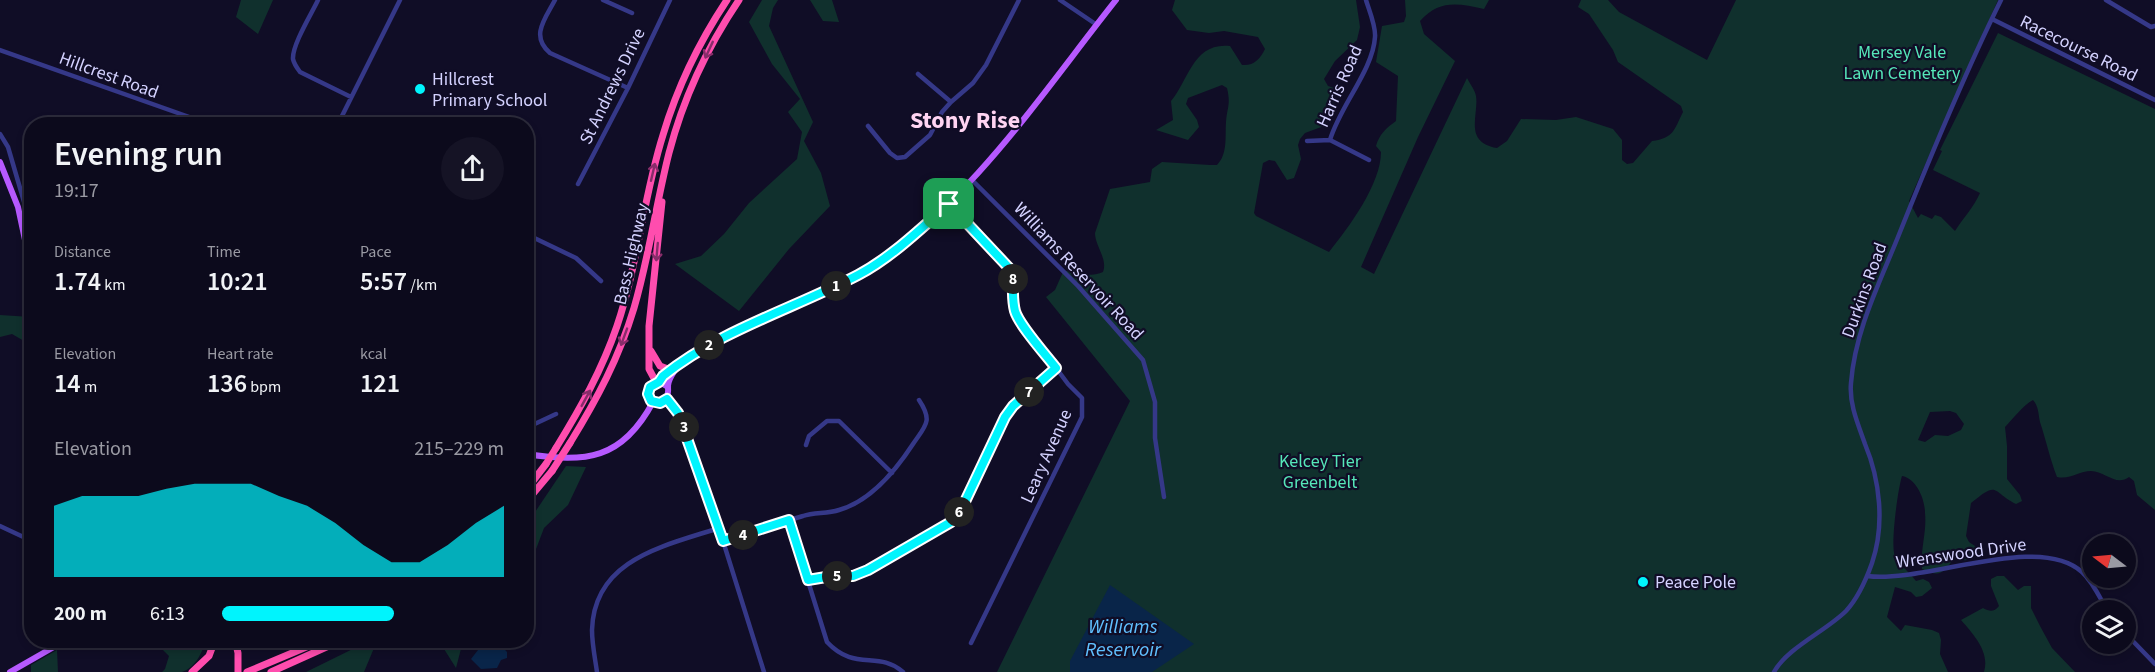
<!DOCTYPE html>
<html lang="en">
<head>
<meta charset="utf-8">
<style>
	:root { --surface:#0c0a1c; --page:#151325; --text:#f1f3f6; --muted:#9a9aa3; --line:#2c2b3b; --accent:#00f4fd }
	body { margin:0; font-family:"Source Sans 3",sans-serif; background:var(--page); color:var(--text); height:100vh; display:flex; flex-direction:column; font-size:22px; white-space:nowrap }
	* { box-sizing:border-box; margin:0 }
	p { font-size:20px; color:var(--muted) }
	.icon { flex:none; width:33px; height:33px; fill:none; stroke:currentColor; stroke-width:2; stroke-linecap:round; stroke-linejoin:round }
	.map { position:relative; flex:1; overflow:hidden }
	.side { position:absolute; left:24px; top:117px; width:510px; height:531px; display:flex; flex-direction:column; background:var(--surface); border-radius:24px; box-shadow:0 3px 9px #0003,0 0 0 2px var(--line) }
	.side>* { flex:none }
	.needle { width:39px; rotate:286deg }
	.fabs { position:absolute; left:2082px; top:534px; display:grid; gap:12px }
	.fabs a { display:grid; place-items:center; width:54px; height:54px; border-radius:50%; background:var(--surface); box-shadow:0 3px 9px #0003,0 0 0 2px var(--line); font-size:30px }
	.pin { position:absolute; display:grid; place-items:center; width:51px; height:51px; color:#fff; margin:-26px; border-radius:12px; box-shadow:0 3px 9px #0006 }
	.km { position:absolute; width:30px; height:30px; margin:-15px; border-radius:50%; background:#222; color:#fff; font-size:16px; line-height:30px; text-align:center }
	.round { display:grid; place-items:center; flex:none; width:63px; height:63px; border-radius:32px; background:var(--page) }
	.headline { display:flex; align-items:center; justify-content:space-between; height:102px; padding:0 30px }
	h1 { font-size:33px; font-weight:600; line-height:45px }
	.figures { display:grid; grid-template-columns:repeat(3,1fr); gap:9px; height:102px; padding:6px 30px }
	.figures div { display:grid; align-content:center }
	.figures b { font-size:26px; font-weight:600 }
	.figures small { font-size:16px; font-weight:400 }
	.figures p { font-size:16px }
	.chart { height:168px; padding:12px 30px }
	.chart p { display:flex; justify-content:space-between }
	.chart svg { width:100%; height:108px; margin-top:6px; fill:var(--accent); opacity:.7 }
	ul { padding:0 30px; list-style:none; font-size:20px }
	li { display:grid; grid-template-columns:96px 72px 1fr; align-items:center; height:45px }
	li i { height:15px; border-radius:8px; background:var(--accent) }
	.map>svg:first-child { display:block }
</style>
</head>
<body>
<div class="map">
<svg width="2155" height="672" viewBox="0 0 2155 672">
	<rect width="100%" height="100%" fill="#100d26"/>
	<path fill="#10302d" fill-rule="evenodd" d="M241,0h32l-15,34 -22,-17z
		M762,0h16l-5,8 -4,18 44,96 -9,19 17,32 9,33 -41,43 -50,62 -64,-47 26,-8 23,-22 25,-31 48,-44 5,-27 -14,-20 12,-13 -28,-35 -23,-42z
		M810,0h22l7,22 -16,-1z
		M1175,0h181l4,27 -3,13 -22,21 -11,18 4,7 6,2c4,14 -4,26 -10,38l-19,7 -5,6 -2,6 3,14 -7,19 -7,2 -12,-19 -6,-1 -6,3 -9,50 2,3 73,36c20,-25 52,-68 52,-100l-5,-6c3,-11 10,-18 20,-25l2,-45 -22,-14 6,-36 22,-4 2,-6 -1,-16h84l-5,9c-27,-6 -45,-9 -64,12l4,13 31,27 -37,76 -57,130 13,7 93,-196c3,6 8,12 9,18 3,19 -13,46 21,52l10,-7 14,-22 35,1 20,-3 37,12 9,11v20l5,4 6,-1 19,-22c22,-3 22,-11 31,-29l-2,-6 -63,-44 -5,-12 -24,-36 -11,-7 3,-7h27l11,12 88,48 29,-60h262l-89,201 9,17 3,-4 11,5 3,-4 6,2 14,14c8,-13 19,-24 25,-38l-47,-23 9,-19 -2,-1 58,-117 157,76v401l-18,-15 -3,-14 -5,-4c-13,10 -24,-6 -38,-6 -12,0 -21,9 -34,6 -7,-18 -11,-37 -17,-55 -2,-9 -1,-15 -7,-22 -10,5 -20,19 -28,27l2,19v33l13,16 2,6 -6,3c-25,-13 -17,-24 -45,-1l-5,33 3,6 12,8c-6,12 -15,11 -27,9 -12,14 -13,19 -32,10 -2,-19 5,-37 3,-56 0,-14 -9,-35 -23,-37 -4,12 -12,70 -7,80 4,8 15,17 21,25l7,-2 6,3 3,6 -10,8 -6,1 -5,-5 -16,-5 -8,30 14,14 4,-6 27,5 7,3 2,7 -1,14 8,18h-951l133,-271 -84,-104 9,-7 8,-18c14,-5 22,8 40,0 5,-13 -8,-26 -8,-39l15,-44 40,-7 2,-13 10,-7 48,3h7c11,-11 8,-29 9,-43 1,-15 5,-17 1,-34l-5,-3 -34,13 -2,6 11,16 2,7 -11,13 -32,-10 17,-10 -2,-19c18,-21 22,-59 59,-55l12,19c12,1 18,-6 23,-16l-7,-12 -34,-6 -15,2 -22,-3 -15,-20zM1950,411l6,2 8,11 -3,6 -13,6 -13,-1 -10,7 -7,-2 12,-28z
		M0,315l31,2v28l-19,-11 -12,3z
		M566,466l20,1 -18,38 -24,23 -14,37 -3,4v-45z
		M1997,576h7l14,14 6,-4h7v22l9,18 12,22 23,24h-91c6,-20 -10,-37 -23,-52l22,-12c7,4 11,4 16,-2l-8,-20v-7z
		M156,641h49c-2,11 -10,27 -23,31 -6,0 -14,0 -20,0l3,-3 4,-13 -10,-10z
		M369,641h22l-17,7 -10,24h-58z
		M439,641h24l-7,27z
		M57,650l1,22h-27v-7z"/>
	<path fill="#092549" d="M1110,585l84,59 -42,28h-82v-11z
		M485,641h12l10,11v6l-6,2 -4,8 -16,1 -10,-10z"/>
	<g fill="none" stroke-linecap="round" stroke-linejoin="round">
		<path stroke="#353888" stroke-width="4.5" d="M318,0c-6,13 -26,45 -25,59 1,5 4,9 7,13l51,25
			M555,0c-10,19 -25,36 -5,53l78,35
			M603,0l29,13
			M1060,0l37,25
			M1366,0c3,10 10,26 9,37 -2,33 -35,69 -45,103l39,20
			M2106,0l45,27 4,-1
			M1992,19l163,81
			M0,50l209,74
			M918,74l33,28
			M338,124l62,-124
			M868,126l22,27 7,5 8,-1 25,-22 12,-23 9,-10 22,-19 13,-18 33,-65
			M0,134l8,13 24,82
			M1307,141l23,-1
			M972,180l106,106 65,74 12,42v36l9,59
			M578,184l50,-96 42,-88
			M949,205l61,64c5,15 2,30 6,45l52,70 14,14v19l-111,226
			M526,234l50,24 25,23
			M667,399l11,14 5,11 40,117 41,131
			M526,428l30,-14
			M806,445l3,-9 18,-15h12l53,52
			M789,520l38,122c28,30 51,8 76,30
			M0,526l32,15
			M723,541c27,-9 53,-17 80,-25 11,-4 24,-2 36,-6 32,-9 57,-40 74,-66 13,-19 20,-23 6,-44
			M1867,576c57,8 171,-44 215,-4 11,10 18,26 25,38
			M808,580l24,-4h21l15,-6 83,-48 10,-12 44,-93 8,-11 43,-38
			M2126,634l29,30
			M597,672c-2,-14 -5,-28 -5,-42 2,-71 72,-84 127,-102
			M1774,672c13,-24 52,-41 72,-61 12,-13 20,-31 26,-48 13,-38 8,-83 -7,-119 -7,-20 -16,-40 -14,-61 4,-52 28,-99 47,-146 32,-80 65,-160 103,-237"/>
		<path stroke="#b659ff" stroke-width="6" d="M0,162l18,45 14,66
			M659,382l4,-6c41,-33 91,-53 139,-75 21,-9 43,-17 62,-29 106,-68 175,-175 252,-272
			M668,387l-7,-4 -9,1 -4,6 1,8 7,5 10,-3c3,-6 2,-8 2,-14 0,-7 6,-14 9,-19
			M526,454c60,9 96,6 127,-52
			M10,672l56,-32"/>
		<path stroke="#ff4dae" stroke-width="7" d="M651,351l9,15 8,3 5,-1
			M656,382l-7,-13v-43l13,-124
			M570,443c27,-44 49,-85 64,-135 15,-51 22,-104 35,-155 14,-54 39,-107 70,-153
			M556,448c24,-39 46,-78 61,-122 21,-62 26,-128 46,-191 14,-47 36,-93 64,-135
			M526,490l20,-26
			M526,502l26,-31
			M235,640l3,13v19
			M192,672l17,-16 6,-16
			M247,672l76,-32
			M271,672l71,-32"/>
		<path stroke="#ff4dae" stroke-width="7" d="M546,464l10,-16
			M552,471l18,-28"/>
	</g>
	<defs><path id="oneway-shaft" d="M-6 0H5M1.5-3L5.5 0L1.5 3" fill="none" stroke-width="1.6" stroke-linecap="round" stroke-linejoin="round" transform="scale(1.5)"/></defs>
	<g stroke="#882d6a">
		<use href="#oneway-shaft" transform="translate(709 50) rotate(115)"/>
		<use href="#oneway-shaft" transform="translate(653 172) rotate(-77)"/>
		<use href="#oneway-shaft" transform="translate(657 252) rotate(95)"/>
		<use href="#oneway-shaft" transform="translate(624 337) rotate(110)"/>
		<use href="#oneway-shaft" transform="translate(586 398) rotate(-61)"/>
	</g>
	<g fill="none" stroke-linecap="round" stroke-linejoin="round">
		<g stroke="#fff" stroke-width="12">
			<path id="route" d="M949,204l61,65c5,14 1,27 5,42 4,14 31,44 41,57l-43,38 -8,11 -44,93 -10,12 -83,48 -15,6h-21l-24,4 -19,-60 -66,21 -45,-128 -11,-14 -7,4 -9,-2 -3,-7 2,-7 9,-5 4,-6c57,-46 130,-67 195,-101 34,-18 62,-46 91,-71z"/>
		</g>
		<use href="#route" stroke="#00f4fd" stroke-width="8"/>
	</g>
	<g fill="#00f4fd" stroke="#100d26" stroke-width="2">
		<circle cx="420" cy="89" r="6"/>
		<circle cx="1643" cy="582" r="6"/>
	</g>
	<g text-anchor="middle" stroke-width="4.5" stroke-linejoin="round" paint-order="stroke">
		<g font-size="18" fill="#d4d2ff" stroke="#100d26">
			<text transform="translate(2079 48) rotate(26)" y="6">Racecourse Road</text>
			<text transform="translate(109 75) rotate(20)" y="6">Hillcrest Road</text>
			<text transform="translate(612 86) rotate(-64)" y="6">St Andrews Drive</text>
			<text transform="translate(1339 86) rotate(-66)" y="6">Harris Road</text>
			<text transform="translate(631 254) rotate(-77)" y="6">Bass Highway</text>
			<text transform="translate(1079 271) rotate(47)" y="6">Williams Reservoir Road</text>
			<text transform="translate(1864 290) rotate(-70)" y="6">Durkins Road</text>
			<text transform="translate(1046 456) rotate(-66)" y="6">Leary Avenue</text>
			<text transform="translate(1961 553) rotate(-8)" y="6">Wrenswood Drive</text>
		</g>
		<g font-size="18" fill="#56e7b9" stroke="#100d26">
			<text x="1902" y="58">Mersey Vale<tspan x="1902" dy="21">Lawn Cemetery</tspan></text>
			<text x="1320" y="467">Kelcey Tier<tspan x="1320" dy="21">Greenbelt</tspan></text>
		</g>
		<g font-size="18" fill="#d4d2ff" stroke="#100d26" text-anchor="start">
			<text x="432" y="85">Hillcrest<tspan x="432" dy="21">Primary School</tspan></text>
			<text x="1655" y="588">Peace Pole</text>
		</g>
		<g font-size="20" font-style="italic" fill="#60c0ff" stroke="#100d26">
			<text x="1123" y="633">Williams<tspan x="1123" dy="23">Reservoir</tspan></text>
		</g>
		<g font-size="24" font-weight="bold" fill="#ffd4f2" stroke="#100d26">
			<text x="965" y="128">Stony Rise</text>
		</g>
	</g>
</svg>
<div class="fabs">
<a><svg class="needle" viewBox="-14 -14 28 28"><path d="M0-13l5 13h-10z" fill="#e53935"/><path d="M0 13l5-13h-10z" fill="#9a9aa3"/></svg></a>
<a><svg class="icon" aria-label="layers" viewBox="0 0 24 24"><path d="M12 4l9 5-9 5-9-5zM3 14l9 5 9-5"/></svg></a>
</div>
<div class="pin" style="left:949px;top:204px;background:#1e9e55"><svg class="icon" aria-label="arrive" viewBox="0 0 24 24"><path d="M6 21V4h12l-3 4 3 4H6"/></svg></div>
<b class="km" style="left:836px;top:286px">1</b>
<b class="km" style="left:709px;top:345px">2</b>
<b class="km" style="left:684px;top:427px">3</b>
<b class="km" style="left:743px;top:535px">4</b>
<b class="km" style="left:837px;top:576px">5</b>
<b class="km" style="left:959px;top:512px">6</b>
<b class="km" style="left:1029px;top:392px">7</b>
<b class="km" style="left:1013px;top:279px">8</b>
<section class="side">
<div class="headline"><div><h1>Evening run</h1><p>19:17</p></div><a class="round"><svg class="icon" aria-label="share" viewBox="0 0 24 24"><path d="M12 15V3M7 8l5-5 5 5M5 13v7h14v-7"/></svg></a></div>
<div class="figures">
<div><p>Distance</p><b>1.74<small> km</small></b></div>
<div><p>Time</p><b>10:21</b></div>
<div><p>Pace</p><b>5:57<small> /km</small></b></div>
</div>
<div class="figures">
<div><p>Elevation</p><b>14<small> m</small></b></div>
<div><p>Heart rate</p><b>136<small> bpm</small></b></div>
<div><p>kcal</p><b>121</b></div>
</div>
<div class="chart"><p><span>Elevation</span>215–229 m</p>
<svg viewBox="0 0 160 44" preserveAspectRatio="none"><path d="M0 44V15L10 11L20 11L30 11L40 8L50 6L60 6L70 6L80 11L90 15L100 22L110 31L120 38L130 38L140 31L150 22L160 15V44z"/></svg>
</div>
<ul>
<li><b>200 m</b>6:13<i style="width:61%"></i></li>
</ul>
</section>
</div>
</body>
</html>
